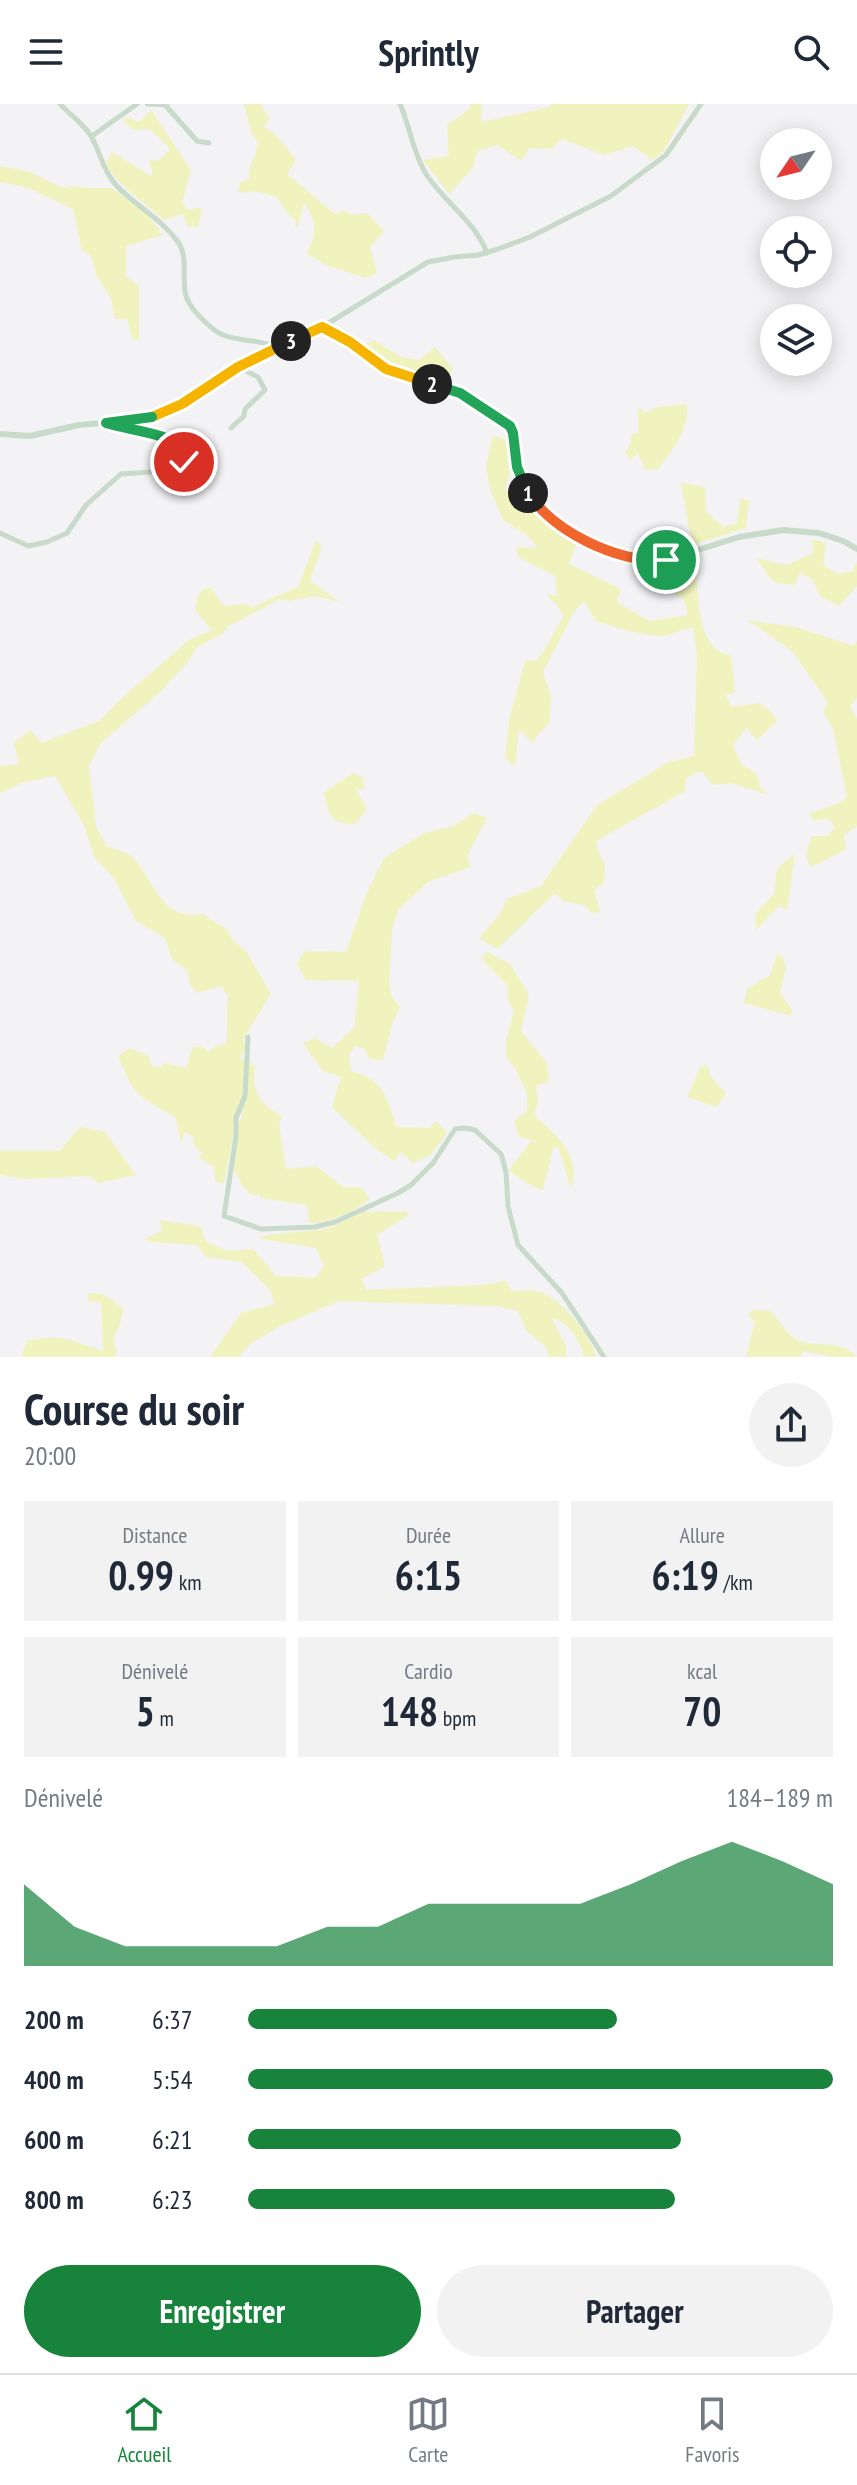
<!DOCTYPE html>
<html lang="fr">
<head>
<meta charset="utf-8">
<style>
	:root { --surface:#fff; --page:#f2f2f3; --text:#1f2937; --muted:#747a83; --line:#e0e1e3; --accent:#17833b }
	body { margin:0; font-family:"PT Sans Narrow",sans-serif; background:var(--page); color:var(--text); height:100vh; display:flex; flex-direction:column; font-size:30px; white-space:nowrap }
	* { box-sizing:border-box; margin:0 }
	p { font-size:26px; color:var(--muted) }
	.icon { flex:none; width:44px; height:44px; fill:none; stroke:currentColor; stroke-width:2; stroke-linecap:round; stroke-linejoin:round }
	.map { position:relative; height:1253px; overflow:hidden }
	.sheet { display:flex; flex-direction:column; background:var(--surface); flex:1 }
	.sheet>* { flex:none }
	.needle { width:52px; rotate:235deg }
	.buttons { position:absolute; left:760px; top:24px; display:grid; gap:16px }
	.buttons a { display:grid; place-items:center; width:72px; height:72px; border-radius:50%; background:var(--surface); box-shadow:0 4px 20px #0003; font-size:40px }
	.pin { position:absolute; display:grid; place-items:center; width:68px; height:68px; color:#fff; margin:-34px; border:4px solid #fff; border-radius:50%; box-shadow:0 2px 8px #0007 }
	.km { position:absolute; width:40px; height:40px; margin:-20px; border-radius:50%; background:#222; color:#fff; font-size:22px; line-height:40px; text-align:center }
	.round { display:grid; place-items:center; flex:none; width:84px; height:84px; border-radius:42px; background:var(--page) }
	.summary { display:flex; align-items:center; justify-content:space-between; height:136px; padding:0 24px }
	h1 { font-size:44px; font-weight:600; line-height:60px }
	.stats { display:grid; grid-template-columns:repeat(3,1fr); gap:12px; height:136px; padding:8px 24px }
	.stats div { display:grid; align-content:center; border-radius:0px; background:var(--page); text-align:center }
	.stats b { font-size:40px; font-weight:600 }
	.stats small { font-size:22px; font-weight:400 }
	.stats p { font-size:22px }
	.chart { height:224px; padding:16px 24px }
	.chart p { display:flex; justify-content:space-between }
	.chart svg { width:100%; height:144px; margin-top:8px; fill:var(--accent); opacity:.7 }
	.primary-button { display:flex; gap:16px; margin-top:auto; padding:16px 24px }
	.primary-button a { flex:1; height:92px; border-radius:48px; background:var(--accent); color:#fff; font-size:32px; font-weight:600; line-height:92px; text-align:center }
	.primary-button a+a { background:var(--page); color:var(--text) }
	ul { padding:0 24px; list-style:none; font-size:26px }
	li { display:grid; grid-template-columns:128px 96px 1fr; align-items:center; height:60px }
	li i { height:20px; border-radius:10px; background:var(--accent) }
	header { display:flex; justify-content:space-between; align-items:center; height:104px; padding:0 24px; background:var(--surface); font-size:36px; font-weight:600 }
	.dock { display:flex; justify-content:space-around; align-items:center; height:112px; border-top:2px solid var(--line); background:var(--surface); font-size:22px; color:var(--muted) }
	.dock a { display:grid; justify-items:center; gap:4px }
	.dock .on { color:var(--accent) }
	.map>svg:first-child { display:block }
</style>
</head>
<body>
<header><svg class="icon" aria-label="menu" viewBox="0 0 24 24"><path d="M4 6h16M4 12h16M4 18h16"/></svg>Sprintly<svg class="icon" aria-label="search" viewBox="0 0 24 24"><circle cx="10" cy="10" r="6"/><path d="M15 15l6 6"/></svg></header>
<div class="map">
<svg width="857" height="1253" viewBox="0 0 857 1253">
	<rect width="100%" height="100%" fill="#f3f2f4"/>
	<path fill="#f1f3bf" d="M244,0h17l3,8 6,5 -6,10 13,9 19,24 -9,14 49,41 6,-5 10,5 15,-2 17,18 -14,16 7,26 -12,5 -39,-13 -20,-12c13,-21 10,-31 -2,-51l-6,25h-3l1,-7 -8,-6 -11,-17 -21,-6 -18,2 2,-10 9,-4c0,-20 8,-21 9,-37l-7,-10z
		M470,0h12l-1,18 69,-15 1,-3h138l-25,47 -12,9 -19,-14 -29,9 -42,-16 -11,10 -21,-1 -9,13 -24,-16 -20,6 -4,17 -24,26 -26,-34 26,-4 -2,-31 23,-16z
		M151,6l40,60 -9,33 7,7 11,-3 2,4 -4,16 -11,-1 -4,-12 -19,6 -42,-35 -17,-20 7,-13 41,25 -4,-18 9,2 12,-12 -20,-20 -17,1 -10,-10 3,-3 13,5z
		M0,62l27,5 36,17 9,-2 19,2h21l35,26 16,21 -37,11v31l13,8v56l-7,-2 -5,-20h-12l-4,-21 -14,-21 -6,-21 -9,-6 -9,-41 -45,-21 -28,-6z
		M374,236l27,17 18,3 16,-13 18,22 -9,14c-30,-4 -59,-17 -82,-37z
		M687,300c3,25 -15,47 -30,66l-13,-1 -1,-6 -6,-11 -6,9 -6,-9 6,-8v-10l7,-1v-26l7,6 13,-6z
		M493,331l15,6 2,33 -5,15 16,3 27,31 30,18 -9,23 52,25 -4,13 32,19 39,-6c-5,-29 -15,-16 -33,-27 -4,-2 -7,-6 -10,-10l6,-11 14,-2 5,9 12,2 8,-1 2,-7 4,1c2,25 1,84 35,86l4,37 -9,3 5,12 29,-4 12,10 5,8 -20,19 -11,-12 -13,17 8,19 15,9 5,15 8,7 -38,-12 -17,2 -13,-14 -15,7 -1,13 -89,50 4,16 5,6 -1,20 -10,7 6,21 -7,3 -9,-9 -21,-4 -8,-8 -58,56 -18,-11 20,-23 8,-16 34,-13 56,-81 72,-43 25,-6 3,-100 -4,-28c-11,0 -21,8 -32,8 -22,-1 -44,-8 -65,-15l-12,-20 -10,11 -31,60 8,24 -2,28 -11,10 -5,9 -14,-14 -4,37 -10,-8 5,-42 15,-55 12,-1c12,-14 16,-29 27,-44l-7,-11 -9,-8v-4l9,4 -2,-21 -37,-19 -2,-10 22,1 -11,-13 -24,-15 -13,-31 -4,-23z
		M681,379l24,4 1,25 18,15 13,-4 3,-25 9,3 -3,27 -54,17z
		M812,435l14,4 -3,22 15,9 15,-3 4,-9v24l-18,20 -19,-10 -7,-16 -13,-7 -6,12 -21,-3 -17,-24 30,7 27,-12z
		M316,436l6,6 -12,35 30,21 -25,-6 -26,5 -9,-2 -53,28 -3,6 -27,14 -10,16 -28,30 -59,51 -11,22 7,60 10,20c9,3 22,6 28,13 24,27 26,61 69,55l23,15 7,11 13,11 25,43 -28,45 3,10 -6,9 5,4 -1,33 -5,9 -15,80 -9,-3 -1,-14 -15,-9 3,-5 -9,-8 1,-8 -10,-5 -2,10 -2,-2 -4,-22c-39,-24 -40,-19 -58,-62l11,-8 20,8 2,9 10,3 3,-5 22,5 6,-20 9,-2 8,6 6,-6 11,-2c2,-16 0,-32 2,-48l-7,-10 -24,7 -8,-10 -1,-12 -16,-12 -7,-21 -29,-17 -23,-44 -19,-20 -10,-32 -29,-49 -33,7 -22,10v-27l19,-2 -5,-21 16,-13 12,13 57,-22 23,-23 67,-58 23,-10 -17,-20 2,-13 8,-9h6l13,18 20,-2 8,3 46,-20z
		M747,516l49,7 58,19 3,-5v57l-7,9 7,12v107l-13,9 2,14 -34,18c-10,-9 -4,-20 0,-31h16l7,-9 -7,-9 -15,3 -3,-8 27,-9 10,-7 -14,-68 -9,-16 3,-12 -35,-50z
		M353,669l10,5 1,12 -9,-2 12,21 -12,15c-25,0 -27,-10 -31,-32z
		M474,709l13,5 -20,38 4,11 -43,15 -30,28 -6,20 -3,54 3,13 8,10 -8,18 -9,35 -13,-1 -6,-10 -9,-3 -6,9 2,16c34,9 35,26 46,56l32,1 7,-7 11,12 -16,22 -18,8 -12,-11 -7,9 -18,-12 -44,-42 9,-30 -18,-6 -20,-28 12,-5 17,10 22,-20 5,-47 -53,-1 -9,-16 7,-13 42,1 20,-57 18,-37 40,-25 29,-7z
		M795,750l-8,56 -8,-4 -23,24 -1,-16 19,-20 3,-26z
		M487,848l23,12 19,31 -8,36 26,32 2,18 -13,5 2,16 -4,13c22,20 48,40 37,74l-13,-43 -5,2 -10,42c-7,-1 -28,-14 -34,-20l23,-30 -13,-3 -5,-16 13,-10v-18l-11,-23 -10,-13v-17l8,-28 -7,-15 1,-11 -27,-27z
		M777,850l6,3 3,10 -6,26 12,17 -1,6 -47,-13 3,-14 23,-14z
		M250,957l5,7c-4,24 6,38 27,48l-3,8 7,45 30,-3 27,21h18l9,12c-18,14 -38,23 -61,24l-2,-18 -46,-7 -2,-4 -6,2 -11,-10 -4,-10 -4,-4 3,-47 5,-8 -1,-11z
		M701,962h7l2,10 16,17 -9,14 -30,-10z
		M80,1023l25,5 31,43 -38,8 -8,-7 -65,3 -25,-4v-24h59z
		M405,1107l4,4 -32,20 8,31 -24,13 5,11 114,-5 27,-4 4,10c9,0 24,-2 32,2 20,8 49,44 53,64h-12c-5,-19 -14,-33 -33,-40l15,29v11h-17l-3,-10 -20,-17 -8,-19 -21,-5 -158,-5 -59,25 -30,18 -11,13h-29l31,-44 34,-9 -5,-14 -28,-28 -36,-5 -9,-12 -45,-3 -8,-3 18,-8 -2,-11 40,6 6,16 21,9 26,-2 23,27 39,2 9,-12 -8,-18 -53,-9 -5,-3 68,-7 38,-17z
		M88,1189l15,1 20,14 -3,17 -7,13 4,17 -2,2h-94l6,-16c32,-8 47,0 76,10l-2,-49h-12z
		M753,1206l18,1c8,10 18,28 32,31 18,4 41,-1 54,15h-25l-29,-6 -2,6h-55l9,-36 -8,-5z"/>
	<g fill="none" stroke-linecap="round" stroke-linejoin="round">
		<path stroke="#c8daca" stroke-width="5" d="M60,0c10,11 27,22 33,36 8,15 10,30 22,44 19,21 46,34 63,58 11,15 3,37 8,54 4,13 18,25 27,33 19,15 45,8 64,19
			M147,0l20,1
			M400,0c10,23 13,49 26,70 18,28 49,47 61,79
			M166,2l31,35 12,2
			M92,32l45,-32
			M322,223l106,-65 26,-5 24,-2 20,-6 32,-12 81,-41 55,-41 35,-51
			M231,324l13,-12 1,-7 20,-19 -7,-13 -20,-10
			M0,429l28,13 19,-4 20,-9 19,-28 35,-31 28,-2 35,-10 8,-8c-17,-20 -61,-24 -85,-30
			M248,933l-3,59 -9,22v18l-12,80 37,13 53,-2 21,-5 63,-29 13,-8 22,-22 22,-34 9,-1 11,2 26,24 5,18 2,34 10,39 44,48 42,64"/>
		<path stroke="#c8daca" stroke-width="6" d="M0,330l30,2 49,-11 60,-5 24,-6 19,-10 56,-37 84,-40 28,15 33,25 77,26 47,31 6,9 6,41 20,33 24,20 48,25 33,7 22,1 73,-23 44,-7 36,3 24,8 14,8"/>
	</g>
	<g fill="none" stroke-linecap="round" stroke-linejoin="round">
		<g stroke="#fff" stroke-width="16">
			<path id="split-1" d="M528,389c27,40 90,70 138,67"/>
		</g>
		<g stroke="#fff" stroke-width="16">
			<path id="split-2" d="M432,280l28,9 50,33 3,7 4,34 11,26"/>
		</g>
		<g stroke="#fff" stroke-width="16">
			<path id="split-3" d="M291,237l31,-14 28,15 36,27 46,15"/>
		</g>
		<g stroke="#fff" stroke-width="16">
			<path id="split-4" d="M152,313l30,-13 56,-37 53,-26"/>
		</g>
		<g stroke="#fff" stroke-width="16">
			<path id="split-5" d="M152,313l-46,6c25,8 68,10 86,31l-8,8"/>
		</g>
		<use href="#split-1" stroke="#f0652b" stroke-width="10"/>
		<use href="#split-2" stroke="#22a559" stroke-width="10"/>
		<use href="#split-3" stroke="#f5b400" stroke-width="10"/>
		<use href="#split-4" stroke="#f5b400" stroke-width="10"/>
		<use href="#split-5" stroke="#22a559" stroke-width="10"/>
	</g>
</svg>
<div class="buttons">
<a><svg class="needle" viewBox="-14 -14 28 28"><path d="M0-13l5 13h-10z" fill="#e53935"/><path d="M0 13l5-13h-10z" fill="#747a83"/></svg></a>
<a><svg class="icon" aria-label="locate" viewBox="0 0 24 24"><circle cx="12" cy="12" r="6"/><path d="M12 2v4M12 18v4M2 12h4M18 12h4"/></svg></a>
<a><svg class="icon" aria-label="layers" viewBox="0 0 24 24"><path d="M12 4l9 5-9 5-9-5zM3 14l9 5 9-5"/></svg></a>
</div>
<div class="pin" style="left:666px;top:456px;background:#1e9e55"><svg class="icon" aria-label="arrive" viewBox="0 0 24 24"><path d="M6 21V4h12l-3 4 3 4H6"/></svg></div>
<div class="pin" style="left:184px;top:358px;background:#d93025"><svg class="icon" aria-label="check" viewBox="0 0 24 24"><path d="M5 12l5 5 9-10"/></svg></div>
<b class="km" style="left:528px;top:389px">1</b>
<b class="km" style="left:432px;top:280px">2</b>
<b class="km" style="left:291px;top:237px">3</b>
</div>
<section class="sheet">
<div class="summary"><div><h1>Course du soir</h1><p>20:00</p></div><a class="round"><svg class="icon" aria-label="share" viewBox="0 0 24 24"><path d="M12 15V3M7 8l5-5 5 5M5 13v7h14v-7"/></svg></a></div>
<div class="stats">
<div><p>Distance</p><b>0.99<small> km</small></b></div>
<div><p>Durée</p><b>6:15</b></div>
<div><p>Allure</p><b>6:19<small> /km</small></b></div>
</div>
<div class="stats">
<div><p>Dénivelé</p><b>5<small> m</small></b></div>
<div><p>Cardio</p><b>148<small> bpm</small></b></div>
<div><p>kcal</p><b>70</b></div>
</div>
<div class="chart"><p><span>Dénivelé</span>184–189 m</p>
<svg viewBox="0 0 160 44" preserveAspectRatio="none"><path d="M0 44V19L10 32L20 38L30 38L40 38L50 38L60 32L70 32L80 25L90 25L100 25L110 25L120 19L130 12L140 6L150 12L160 19V44z"/></svg>
</div>
<ul>
<li><b>200 m</b>6:37<i style="width:63%"></i></li>
<li><b>400 m</b>5:54<i style="width:100%"></i></li>
<li><b>600 m</b>6:21<i style="width:74%"></i></li>
<li><b>800 m</b>6:23<i style="width:73%"></i></li>
</ul>
<div class="primary-button"><a>Enregistrer</a><a>Partager</a></div>
</section>
<nav class="dock">
<a class="on"><svg class="icon" aria-label="home" viewBox="0 0 24 24"><path d="M3 11l9-7 9 7M6 9v11h12V9"/></svg>Accueil</a>
<a><svg class="icon" aria-label="map" viewBox="0 0 24 24"><path d="M3 6l6-2 6 2 6-2v14l-6 2-6-2-6 2zM9 4v14M15 6v14"/></svg>Carte</a>
<a><svg class="icon" aria-label="saved" viewBox="0 0 24 24"><path d="M7 4h10v16l-5-4-5 4z"/></svg>Favoris</a>
</nav>
</body>
</html>
